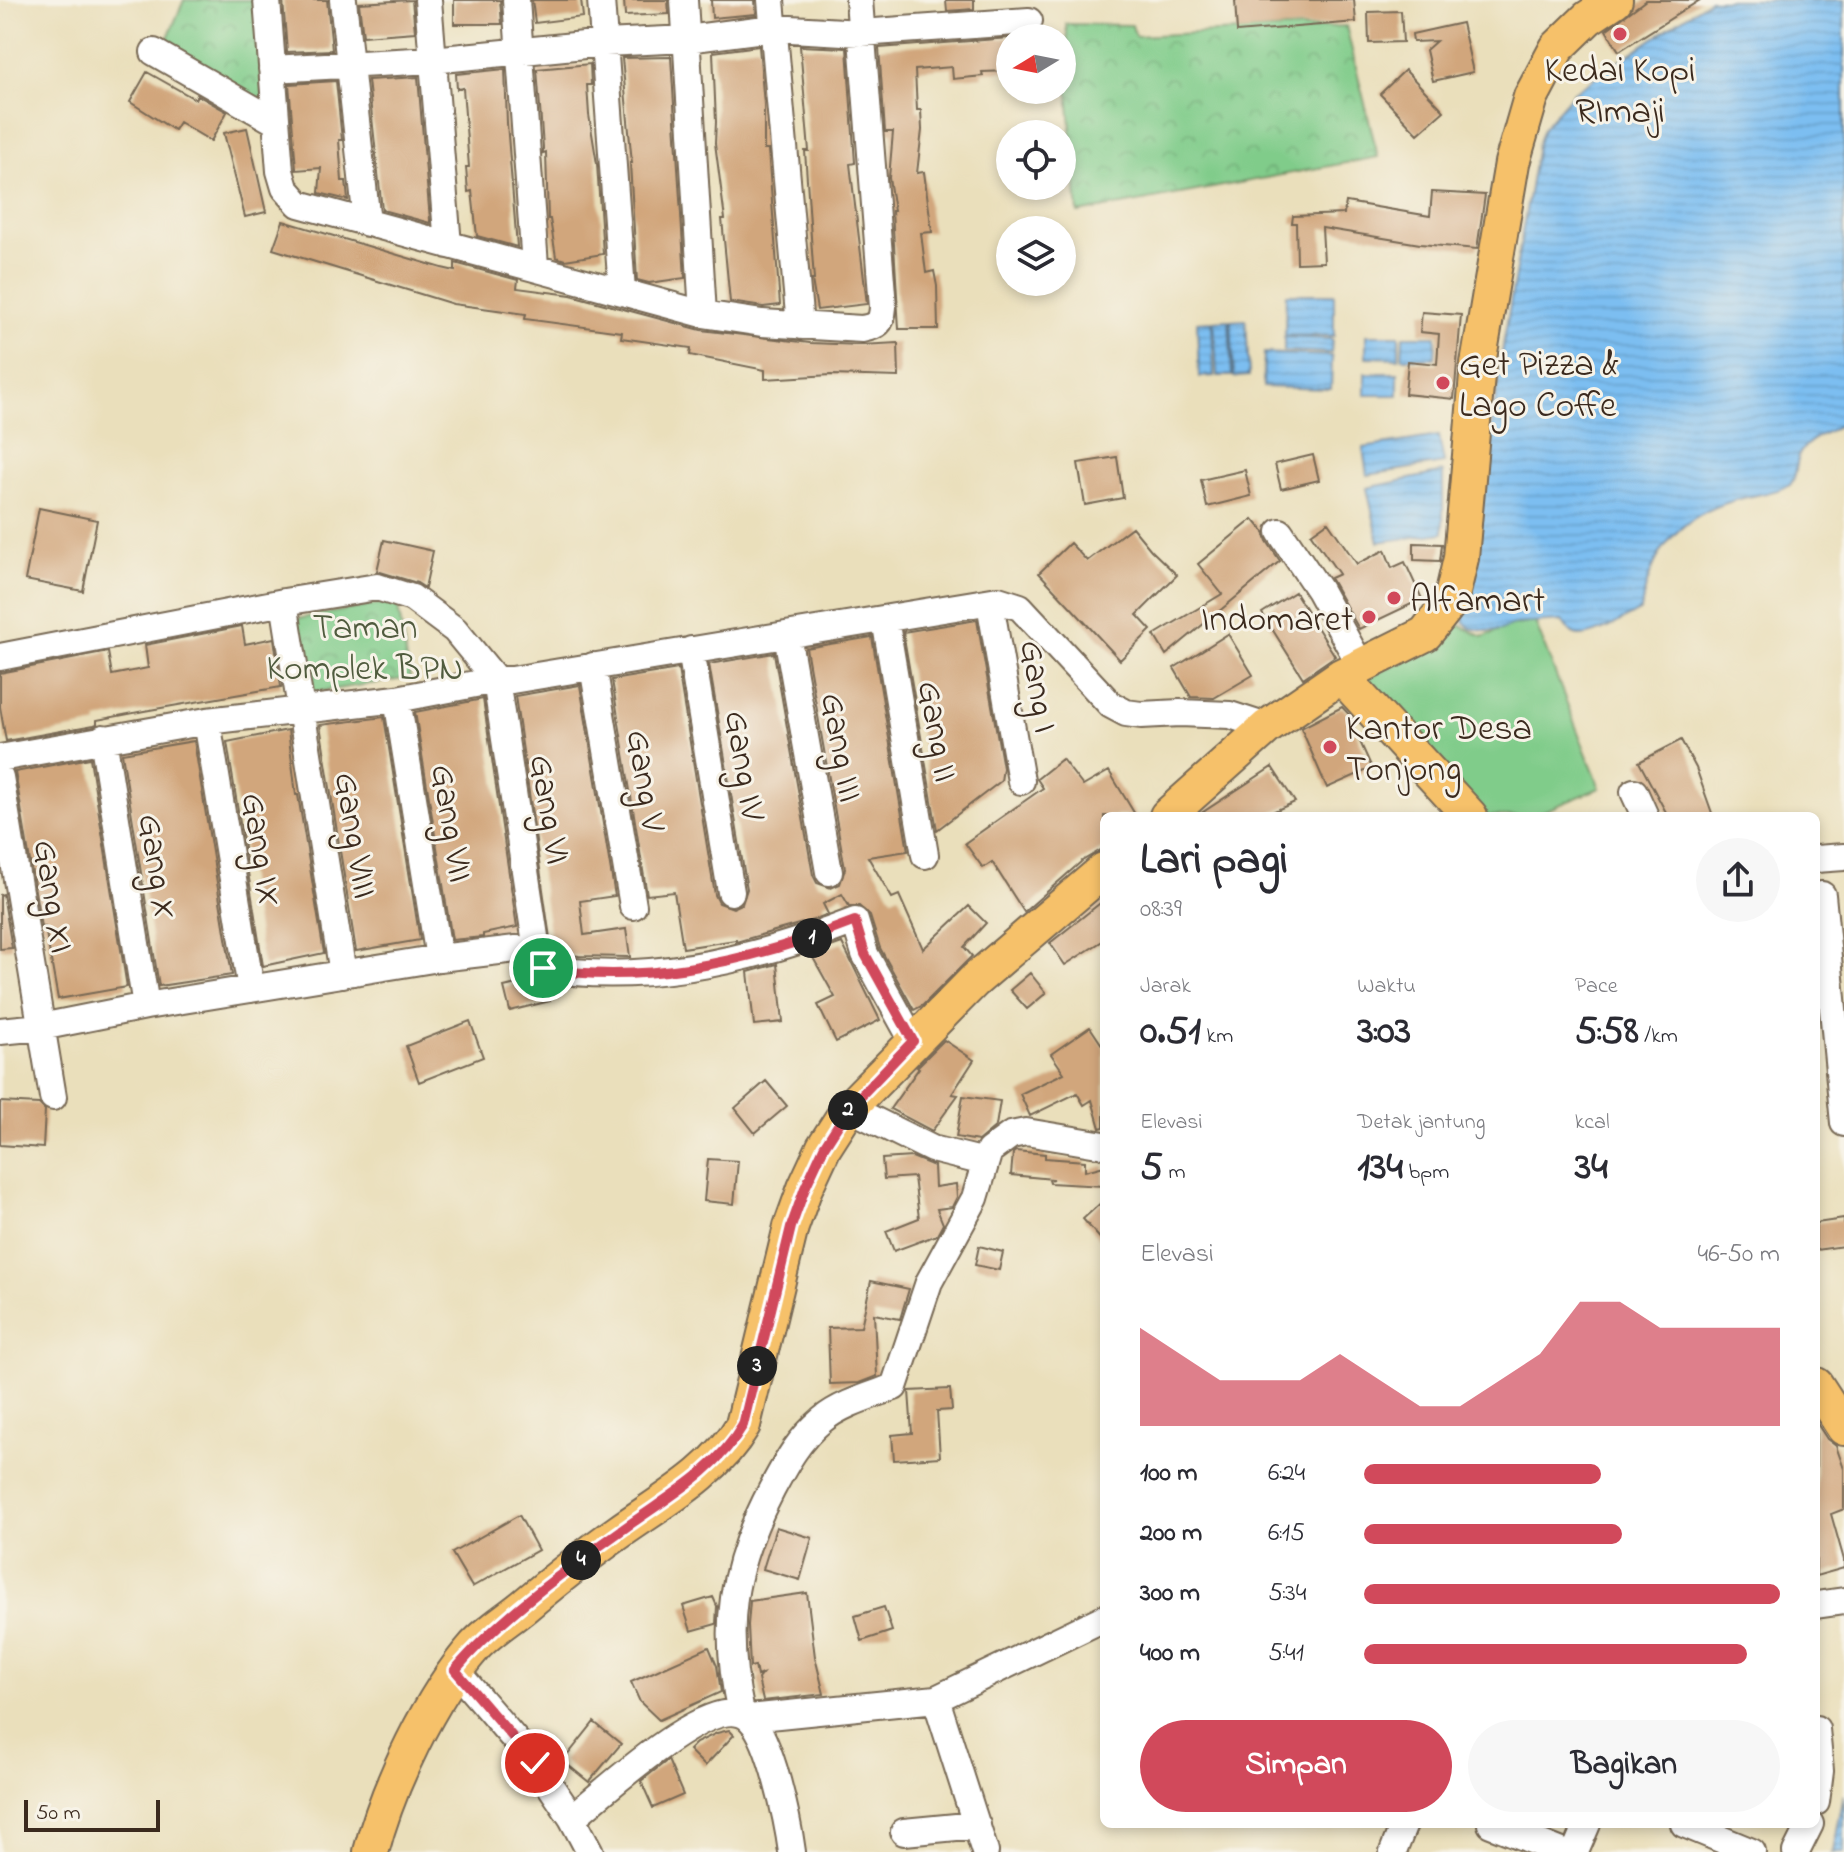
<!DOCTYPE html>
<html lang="id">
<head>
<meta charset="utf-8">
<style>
	:root { --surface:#fff; --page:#f7f7f7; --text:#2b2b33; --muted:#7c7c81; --accent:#d1495b }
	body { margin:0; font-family:"Indie Flower",sans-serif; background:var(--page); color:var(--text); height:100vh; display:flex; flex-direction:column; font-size:30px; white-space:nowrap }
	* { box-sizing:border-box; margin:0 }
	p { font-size:26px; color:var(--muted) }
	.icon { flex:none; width:44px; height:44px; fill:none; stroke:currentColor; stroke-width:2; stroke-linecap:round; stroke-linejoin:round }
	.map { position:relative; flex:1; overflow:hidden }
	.details { position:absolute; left:1100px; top:812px; width:720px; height:1016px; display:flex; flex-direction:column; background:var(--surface); border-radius:12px; box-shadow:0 4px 12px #0003 }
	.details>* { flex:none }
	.needle { width:52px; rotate:260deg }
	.tools { position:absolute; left:996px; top:24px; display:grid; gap:16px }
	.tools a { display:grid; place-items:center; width:80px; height:80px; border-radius:50%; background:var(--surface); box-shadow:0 4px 12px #0003; font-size:40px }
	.scale { position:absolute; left:24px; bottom:20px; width:136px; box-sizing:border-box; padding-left:8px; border:4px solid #3b2a1e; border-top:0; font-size:22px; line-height:28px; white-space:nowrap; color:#3b2a1e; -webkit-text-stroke:6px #f7f3e8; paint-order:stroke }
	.pin { position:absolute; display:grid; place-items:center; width:68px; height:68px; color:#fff; margin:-34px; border:4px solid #fff; border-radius:50%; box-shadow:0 2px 8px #0007 }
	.km { position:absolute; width:40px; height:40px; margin:-20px; border-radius:50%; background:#222; color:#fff; font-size:22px; line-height:40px; text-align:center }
	.round { display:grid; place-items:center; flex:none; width:84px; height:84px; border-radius:42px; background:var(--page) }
	.summary { display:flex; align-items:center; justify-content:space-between; height:136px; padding:0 40px }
	h1 { font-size:44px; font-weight:800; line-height:60px }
	.metrics { display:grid; grid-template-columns:repeat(3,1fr); gap:12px; height:136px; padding:8px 40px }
	.metrics div { display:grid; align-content:center }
	.metrics b { font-size:40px; font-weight:800 }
	.metrics small { font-size:22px; font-weight:400 }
	.metrics p { font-size:22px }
	.chart { height:224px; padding:16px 40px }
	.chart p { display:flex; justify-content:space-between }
	.chart svg { width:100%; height:144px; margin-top:8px; fill:var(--accent); opacity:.7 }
	.primary-button { display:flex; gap:16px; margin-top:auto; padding:16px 40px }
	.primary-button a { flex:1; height:92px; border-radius:48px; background:var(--accent); color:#fff; font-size:32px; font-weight:800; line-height:92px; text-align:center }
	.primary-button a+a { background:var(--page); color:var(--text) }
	ul { padding:0 40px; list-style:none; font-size:26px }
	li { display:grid; grid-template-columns:128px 96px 1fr; align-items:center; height:60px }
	li i { height:20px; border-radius:10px; background:var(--accent) }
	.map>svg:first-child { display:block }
</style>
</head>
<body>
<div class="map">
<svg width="1844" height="1852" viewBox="0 0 1844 1852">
	<defs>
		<pattern id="park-crowns" width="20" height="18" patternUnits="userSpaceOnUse" patternTransform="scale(2)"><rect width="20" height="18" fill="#80cc8a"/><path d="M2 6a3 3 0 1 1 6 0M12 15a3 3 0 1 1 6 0" fill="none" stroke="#70af77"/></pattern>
		<pattern id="water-rules" width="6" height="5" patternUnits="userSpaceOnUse" patternTransform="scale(2)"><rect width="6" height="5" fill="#7bbef1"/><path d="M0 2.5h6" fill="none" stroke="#6ba3ce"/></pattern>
	</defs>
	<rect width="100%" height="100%" fill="#f7f3e8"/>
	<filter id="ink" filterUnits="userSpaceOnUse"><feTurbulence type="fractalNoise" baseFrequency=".0125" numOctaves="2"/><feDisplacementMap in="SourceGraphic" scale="16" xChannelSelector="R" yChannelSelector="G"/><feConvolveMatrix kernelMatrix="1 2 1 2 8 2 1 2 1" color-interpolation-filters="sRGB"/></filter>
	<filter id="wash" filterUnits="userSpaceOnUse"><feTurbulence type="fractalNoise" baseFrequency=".006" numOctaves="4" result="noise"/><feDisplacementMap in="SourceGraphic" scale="32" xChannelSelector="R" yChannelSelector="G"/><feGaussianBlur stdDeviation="1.8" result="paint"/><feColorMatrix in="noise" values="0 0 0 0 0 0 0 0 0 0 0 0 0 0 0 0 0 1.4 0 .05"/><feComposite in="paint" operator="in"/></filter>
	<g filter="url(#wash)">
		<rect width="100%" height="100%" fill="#eadfbb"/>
		<path fill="#80cc8a" stroke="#5e7b54" stroke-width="2" d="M1535,622l65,166 -68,28h-52l-120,-134 72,-38 27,-19 24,12 26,-11z"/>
		<path fill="url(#park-crowns)" stroke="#5e7b54" stroke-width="2" d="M184,0h72l8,109 -101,-60z
			M1066,24l66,1 3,11 211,-10 32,131 -300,56 -11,-133 3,-14z
			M397,601l13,77 -101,15 -13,-74z"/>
		<path fill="url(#water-rules)" stroke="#5b7488" stroke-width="2" d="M1710,0h134v422c-13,10 -36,16 -44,31 -5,11 -2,22 -10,32 -16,9 -37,9 -54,15 -57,16 -86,51 -95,110 -14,7 -51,31 -66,25 -6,-2 -9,-10 -13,-14l-47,3 -14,6 -16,1 -15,-3 -6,-6 -1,-8 13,-43 8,-92 20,-139 33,-194 6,-18 31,-36z
			M1286,294h48v42h-49z
			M1229,320l3,56h-15l-3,-55z
			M1246,320l3,56 -15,1 -3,-56z
			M1212,321l2,55 -15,1 -2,-55z
			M1366,335h33v23l-33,-1z
			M1403,336h33l-1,22h-33z
			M1284,337l48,2 -1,14 -47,-2z
			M1264,353l68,3 -1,33 -68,-2z
			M1365,373h33v22h-33z
			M1439,436l5,27 -77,12 -4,-27z
			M1443,472v61l-64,9 -12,-54z
			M1844,1795v57h-12l1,-1z"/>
		<g id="blocks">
			<path fill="#d1a67c" d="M283,0h44l5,50 -45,2z
				M412,0l3,32 -52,4 -4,-33z
				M454,0h46l2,24h-48z
				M532,0h49l2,17 -48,6z
				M624,0h44l1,14 -44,2z
				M711,0h44l1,14 -44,4z
				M946,0h28v9l-27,2z
				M1235,0h119l2,22 -119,10z
				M1646,0h54l-81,51 -13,-21z
				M1401,11l2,31 -34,1 -1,-31z
				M1462,23l11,49 -40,9 -7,-31 10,-9 -23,1 -1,-8z
				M1010,38v33l-28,1 1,4 -30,3 -1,-12 -37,3 2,40h4l1,20 -5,43 7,-1 8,60 -11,1 5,40 8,-2 3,15 1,43h-39l-7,-118h2l-5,-33 4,-46h-8l-6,-84z
				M759,46l5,59v45h4l12,155 -17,2 -33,-5 -8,-83h3l-10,-76 1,-21 -3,-70z
				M800,46l47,2 8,115 -5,1 17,140 -50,6 -5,-30h2l-9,-129h4z
				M671,57l14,221 -36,5 -12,-3 -7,-117h2l-10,-105z
				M590,64l1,21h-4l2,30 8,49 6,90 -38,6 -9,-3 -6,-38h-2l-2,-67 -3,1v-6l-6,-78z
				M505,69l2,54 10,124 -40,-11 -5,-45 -4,1 -2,-25h3l-6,-79 -6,1 -1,-15z
				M1405,70l39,41 -26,23 -38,-40z
				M147,72l48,27 2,-4 30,17 -16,29 -32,-19 -5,8 -44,-28z
				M418,77l12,143v3l-48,-13 -14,-130z
				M336,81l6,59h-3l3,41h4l2,19 -29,-7 2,-25 -25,2v-2l-7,-84z
				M247,128l19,84 -21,5 -21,-84z
				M1432,192l53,3 -8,54 -57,-5 -98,-16 2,34 -27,1 -1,-40h-4l1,-7 51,-2 2,-12 84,14z
				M283,221l159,47 13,3v-8l63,17 -1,8 54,7 130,35 109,13 51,2 37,-2 1,34 -68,-2 -66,4v-9l-75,-15 1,-7 -70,-10 1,-6 -97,-13 1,-5 -73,-10 -180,-55z
				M1422,312l39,3 -7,84 -49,-5 3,-33 29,3 2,-30 -19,-2z
				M1313,455l6,25 -38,9 -6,-25z
				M1117,457l6,41 -38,7 -7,-42z
				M1245,470l6,26 -44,11 -6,-27z
				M39,508l58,12 -14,71 -58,-11z
				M1253,519l11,13 3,9 13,20 -114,94 -12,-20 68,-41 -24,-30z
				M1328,522l29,42 28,-14 7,18 13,-6 17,37 -63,30 -29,-51 9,-4 -28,-40z
				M1132,527l19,23 26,25 -40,40 14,15 -31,30 -81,-87 31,-30 17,18z
				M384,540l49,11 -8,37 -8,-5 -40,-12z
				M1414,543l28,1 -2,17 -26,-1z
				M1295,592l40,64 -32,22 -41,-65z
				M977,620l26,148 -2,13 -64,49 -34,-198z
				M242,626l3,18 29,-6 7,49 -137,24 -47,9v4l-3,1 -88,16 -6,-34v-34l108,-21 4,23 36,-7 -3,-23z
				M1228,634l25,41 -39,23 -23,-1 -17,-29z
				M872,637l36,214 -40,6 24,41 7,-3 24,54 46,-43 17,17 -22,24 8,9 -49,49 -9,5 -34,-62 -10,-32 -11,-10h-10l-7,-12 -19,10 5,10 -15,6 -77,22v-2l-53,8 -9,-56 -27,3 -35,-215 66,-11 37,226 4,8 14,5 9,-4 5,-15 -38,-225 65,-11 39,222 4,8 14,5 9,-4 5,-15 -39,-221z
				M580,685l35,211 -35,5 4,34 42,-6 4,28 -51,-1 -27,-4 -37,-256z
				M483,699l34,228 -34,7v3l-31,3 -37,-228z
				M1342,707l13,14 -4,1 21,46 -45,20 -26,-60z
				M384,717l36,223 -64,11 -36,-226z
				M288,730l8,65h2l26,158 -61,13 -36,-224z
				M1681,740l15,28 17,48h-45l-29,-54z
				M194,741l38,234 -73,11 -37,-233z
				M90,758l37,229 -69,12 -13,-72h-4l-26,-155z
				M1062,759l21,27 26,-15 27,45h-32v32l-22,13 -58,51 -32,-50 -9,6 -18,-25 78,-55 -6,-9z
				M1272,767l23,35 -32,14h-66z
				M3,894l9,54 -12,1v-54z
				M1104,900v40l-39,25 -15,-22z
				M842,943l38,77 -44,22 -18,-37 17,-8 -24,-43z
				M777,964l6,58 -29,3 -6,-53z
				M1030,973l16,20 -19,16 -17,-19z
				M533,980l13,4 4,17 -40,10 -6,-24z
				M470,1021l13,36 -64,25 -13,-36z
				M1090,1027l14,21v79l-4,1 -8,-28 -8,5 -7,-12 -47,23 -10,-22 44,-21 -13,-19z
				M944,1040l30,20 -22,34 6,1 -26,36 -42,-22 29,-41 -2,-1z
				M766,1081l21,25 -32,27 -20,-25z
				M963,1096l37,5 -4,25 -18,15 -22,-4z
				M0,1102l39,2 6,6 -2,38 -43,-3z
				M1016,1151l29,3v4l40,3v10l19,-5v20l-54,-3 -1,-3 4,-1 -42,-4 2,-22z
				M912,1157l22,9 1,21 21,-3 1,13 -5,10 -15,2 6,15 -6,11 -43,16 -8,-20 33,-13 -5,-41 -30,2 -2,-20z
				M708,1159l30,2 -4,43 -30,-3z
				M1104,1200v43l-21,-24z
				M1844,1219v27l-28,4v-27z
				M979,1246l24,6 -4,18 -24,-5z
				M871,1281l38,8 -9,30 -26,-5 3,62 -18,7 -29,1 -2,-56 33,-1z
				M950,1389l2,21 -15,1 3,46 -46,3 -2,-25 20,-2 -3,-42z
				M1816,1422l11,17 9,7 8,23v40l-13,5 13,46v8l-28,8z
				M519,1515l19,35 -66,37 -20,-34z
				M776,1527l36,11 -12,42 -37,-11z
				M807,1593l8,64 9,37 -61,7 -5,-22 4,-5 -5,2 -2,-10 -5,1 -2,-42 2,-24z
				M713,1597l4,9 -1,18 -25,7 -8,-25z
				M884,1607l8,24 -30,10 -7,-25z
				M709,1647l8,19 4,26 -62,28 -19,-18 -9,-20z
				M594,1722l27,22 -32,38 -26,-21z
				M729,1730l5,5 -29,31 -16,-16 7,-7 21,-10z
				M668,1760l15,35 -30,13 -12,-27z"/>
		</g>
	</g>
	<g filter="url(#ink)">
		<use href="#blocks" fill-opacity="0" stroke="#786955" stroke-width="2"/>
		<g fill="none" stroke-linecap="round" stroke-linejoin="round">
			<g stroke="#786955" stroke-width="30">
				<path id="minor" d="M267,0l13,171 5,17 14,16 404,110 59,9 100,6c15,-3 20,-5 21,-22l-24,-307
					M343,0l24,223
					M428,0l20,245
					M516,0l19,266
					M601,0l21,291
					M684,0l19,314
					M771,0l29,326
					M154,52l122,70
					M272,69l160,-9 173,-17 82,-4 86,-11 88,5 168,-12
					M1280,532l39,58 42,76
					M990,603l31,178
					M885,619l40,236
					M787,635l42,237
					M691,650l40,242
					M0,657l284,-55 59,372
					M593,666l40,240
					M397,699l42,259
					M207,721l44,268
					M103,738l43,268
					M0,758l207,-37 190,-22 99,-19h16l486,-80 22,7 91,98 15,8 15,2 39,-2 50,2 37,12
					M0,777l53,320
					M1634,792l11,24
					M1816,859l28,-2
					M1822,895l22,228
					M539,961l4,7c104,18 214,-9 312,-47l10,33 48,87
					M0,1031l41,-4 105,-21 293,-48 77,-9 21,1 -41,-270 -41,-50 -43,-32 -35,-11 -93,15
					M849,1108l83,41 53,13
					M1816,1605l28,-4
					M455,1670l80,93 37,55 18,34
					M936,1699l49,153
					M741,1713c-19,-86 -10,-146 31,-224 14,-26 26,-49 50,-69 19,-16 48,-24 72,-33l35,-105 46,-84 14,-47 22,-16 15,-3 78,13
					M749,1718l187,-19 168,-81
					M1816,1729l4,42 -4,31
					M572,1818c28,-22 143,-132 178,-99 21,20 38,103 42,133
					M1491,1824l71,28
					M1684,1824l68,28
					M904,1832l73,-7
					M1393,1852l11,-28
					M1575,1852l12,-28
					M1796,1852l14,-28"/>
			</g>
			<g stroke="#786955" stroke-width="38">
				<path id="major" d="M1341,676l129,140
					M1167,816l100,-89 74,-51 84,-42 26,-33 10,-43 17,-194 34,-201 19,-66 26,-49 31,-30 27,-18
					M1816,1385l28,43
					M371,1852c17,-66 59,-155 104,-206 14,-15 32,-26 48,-39 31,-26 63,-52 96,-75 45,-32 96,-59 124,-107l48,-198 14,-39 19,-41 25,-39 125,-127 130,-111"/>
			</g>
			<use href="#minor" stroke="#fff" stroke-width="26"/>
			<use href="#major" stroke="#f6c16b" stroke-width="34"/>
		</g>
	</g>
	<g fill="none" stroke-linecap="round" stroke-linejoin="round" filter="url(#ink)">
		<g stroke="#fff" stroke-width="16">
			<path id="route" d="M535,1763l-80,-93c46,-54 116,-104 174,-145 42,-30 88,-55 114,-100l48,-198 14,-39 19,-41 25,-39 64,-67 -48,-87 -10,-33c-97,38 -208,66 -312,47"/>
		</g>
		<use href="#route" stroke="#d1495b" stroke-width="10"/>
	</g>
	<g fill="#d1495b" stroke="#f7f3e8" stroke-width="3">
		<circle cx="1620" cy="34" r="8"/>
		<circle cx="1443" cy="383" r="8"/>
		<circle cx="1394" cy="598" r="8"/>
		<circle cx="1369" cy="617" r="8"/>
		<circle cx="1330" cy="747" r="8"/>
	</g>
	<g text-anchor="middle" stroke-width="6" stroke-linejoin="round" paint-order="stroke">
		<g font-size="36" fill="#3b2a1e" stroke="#f7f3e8" text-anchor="start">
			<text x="1620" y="81" text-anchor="middle">Kedai Kopi<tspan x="1620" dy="41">RImaji</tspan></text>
			<text x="1459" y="375">Get Pizza &amp;<tspan x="1459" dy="41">Lago Coffe</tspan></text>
			<text x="1410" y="611">Alfamart</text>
			<text x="1353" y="630" text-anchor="end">Indomaret</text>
			<text x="1346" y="739">Kantor Desa<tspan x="1346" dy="41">Tonjong</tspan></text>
		</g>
		<g font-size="36" fill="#505b3e" stroke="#f7f3e8">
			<text x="365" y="638">Taman<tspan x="365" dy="41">Komplek BPN</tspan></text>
		</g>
		<g font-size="36" fill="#3b2a1e" stroke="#f7f3e8">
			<text transform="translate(1041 686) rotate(81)" y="13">Gang I</text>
			<text transform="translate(940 731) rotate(80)" y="13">Gang II</text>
			<text transform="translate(844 747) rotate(80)" y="13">Gang III</text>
			<text transform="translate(747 765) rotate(81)" y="13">Gang IV</text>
			<text transform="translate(648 780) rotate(81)" y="13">Gang V</text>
			<text transform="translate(552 809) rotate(81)" y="13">Gang VI</text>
			<text transform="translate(454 823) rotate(81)" y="13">Gang VII</text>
			<text transform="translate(358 835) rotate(81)" y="13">Gang VIII</text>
			<text transform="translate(264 849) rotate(81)" y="13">Gang IX</text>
			<text transform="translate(160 866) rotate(81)" y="13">Gang X</text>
			<text transform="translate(56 896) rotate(81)" y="13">Gang XI</text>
		</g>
	</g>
</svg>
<div class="tools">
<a><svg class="needle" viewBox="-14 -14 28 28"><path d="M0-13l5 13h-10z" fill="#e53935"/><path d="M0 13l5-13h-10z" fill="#7c7c81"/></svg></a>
<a><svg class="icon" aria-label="locate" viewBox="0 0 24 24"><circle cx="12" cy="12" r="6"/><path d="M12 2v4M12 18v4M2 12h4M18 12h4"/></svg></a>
<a><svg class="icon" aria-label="layers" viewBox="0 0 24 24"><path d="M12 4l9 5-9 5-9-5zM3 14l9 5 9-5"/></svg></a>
</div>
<div class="scale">50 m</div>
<div class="pin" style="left:543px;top:968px;background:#1e9e55"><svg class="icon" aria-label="arrive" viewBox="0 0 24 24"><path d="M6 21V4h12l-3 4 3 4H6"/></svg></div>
<div class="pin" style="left:535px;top:1763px;background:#d93025"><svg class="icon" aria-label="check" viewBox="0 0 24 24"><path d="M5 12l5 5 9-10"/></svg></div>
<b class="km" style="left:812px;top:938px">1</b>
<b class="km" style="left:848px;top:1110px">2</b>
<b class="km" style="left:757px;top:1366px">3</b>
<b class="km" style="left:581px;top:1560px">4</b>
<section class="details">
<div class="summary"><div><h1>Lari pagi</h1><p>08:39</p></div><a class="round"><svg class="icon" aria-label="share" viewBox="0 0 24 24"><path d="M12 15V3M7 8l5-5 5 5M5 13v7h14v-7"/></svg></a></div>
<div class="metrics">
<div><p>Jarak</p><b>0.51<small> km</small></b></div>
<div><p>Waktu</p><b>3:03</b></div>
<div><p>Pace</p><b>5:58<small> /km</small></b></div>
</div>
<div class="metrics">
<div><p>Elevasi</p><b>5<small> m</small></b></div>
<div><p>Detak jantung</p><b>134<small> bpm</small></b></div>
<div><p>kcal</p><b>34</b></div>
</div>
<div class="chart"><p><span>Elevasi</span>46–50 m</p>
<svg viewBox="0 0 160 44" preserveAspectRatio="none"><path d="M0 44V14L10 22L20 30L30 30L40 30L50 22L60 30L70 38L80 38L90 30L100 22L110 6L120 6L130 14L140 14L150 14L160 14V44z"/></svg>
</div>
<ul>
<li><b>100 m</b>6:24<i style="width:57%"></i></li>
<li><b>200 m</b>6:15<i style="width:62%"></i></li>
<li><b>300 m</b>5:34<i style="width:100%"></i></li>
<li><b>400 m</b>5:41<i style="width:92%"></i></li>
</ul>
<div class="primary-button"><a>Simpan</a><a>Bagikan</a></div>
</section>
</div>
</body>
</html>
